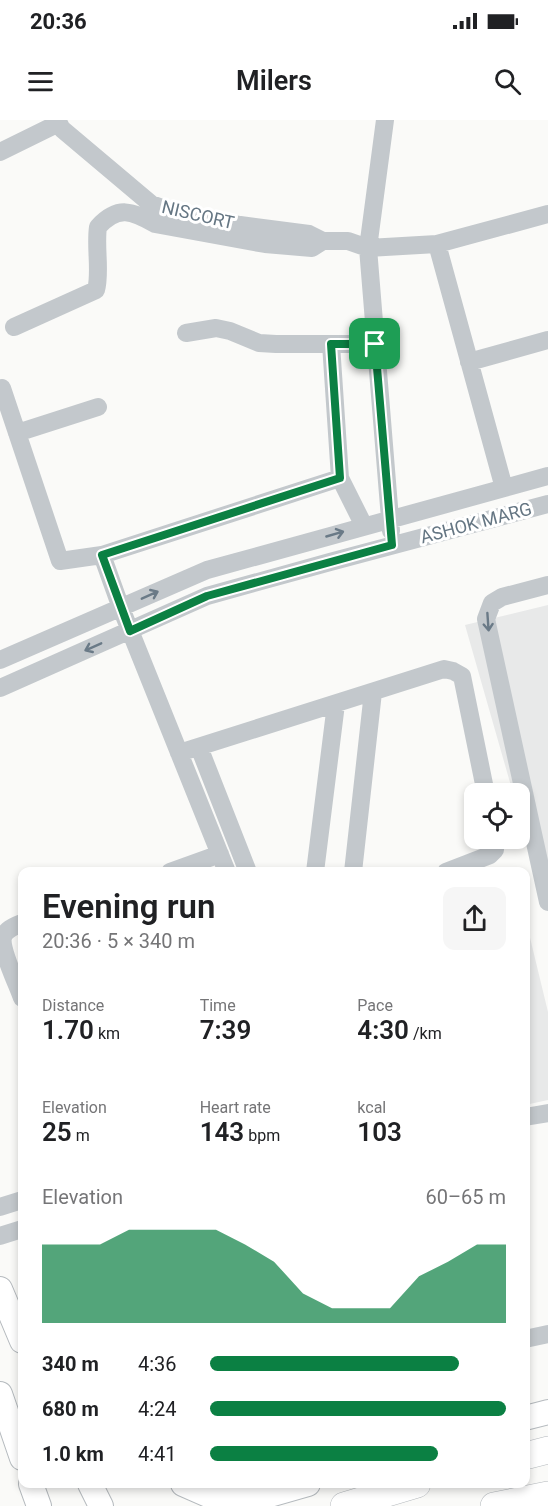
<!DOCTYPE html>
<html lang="en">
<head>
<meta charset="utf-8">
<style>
	:root { --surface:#fff; --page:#f6f6f6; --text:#202124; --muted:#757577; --accent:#0b8043 }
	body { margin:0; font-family:Roboto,sans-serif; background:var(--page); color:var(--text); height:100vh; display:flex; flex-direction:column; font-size:22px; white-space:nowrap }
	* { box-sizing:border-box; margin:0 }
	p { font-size:20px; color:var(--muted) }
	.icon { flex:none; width:33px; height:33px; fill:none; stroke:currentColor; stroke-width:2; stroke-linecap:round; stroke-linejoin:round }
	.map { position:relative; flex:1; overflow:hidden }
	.sheet { position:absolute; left:18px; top:747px; width:512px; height:621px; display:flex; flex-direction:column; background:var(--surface); border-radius:12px; box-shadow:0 3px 9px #0003 }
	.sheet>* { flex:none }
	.buttons { position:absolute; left:464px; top:663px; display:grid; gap:12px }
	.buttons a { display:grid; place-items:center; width:66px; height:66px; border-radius:12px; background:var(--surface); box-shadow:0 3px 9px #0003; font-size:30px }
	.pin { position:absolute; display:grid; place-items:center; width:51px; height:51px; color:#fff; margin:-26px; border-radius:12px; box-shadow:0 3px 9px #0006 }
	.round { display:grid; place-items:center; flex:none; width:63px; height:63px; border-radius:12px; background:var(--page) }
	.overview { display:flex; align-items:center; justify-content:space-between; height:102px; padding:0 24px }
	h1 { font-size:33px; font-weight:600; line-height:45px }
	.metrics { display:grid; grid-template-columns:repeat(3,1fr); gap:9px; height:102px; padding:6px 24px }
	.metrics div { display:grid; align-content:center }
	.metrics b { font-size:26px; font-weight:600 }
	.metrics small { font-size:16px; font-weight:400 }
	.metrics p { font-size:16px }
	.chart { height:168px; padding:12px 24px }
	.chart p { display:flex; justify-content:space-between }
	.chart svg { width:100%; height:108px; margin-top:6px; fill:var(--accent); opacity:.7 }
	ul { padding:0 24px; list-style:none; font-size:20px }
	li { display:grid; grid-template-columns:96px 72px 1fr; align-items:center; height:45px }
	li i { height:15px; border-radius:8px; background:var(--accent) }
	.status { display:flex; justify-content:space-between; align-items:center; height:42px; padding:0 30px; background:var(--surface); direction:ltr }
	.status svg { height:16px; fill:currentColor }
	header { display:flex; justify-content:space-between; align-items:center; height:78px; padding:0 24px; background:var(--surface); font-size:27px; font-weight:600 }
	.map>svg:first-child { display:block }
</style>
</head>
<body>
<div class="status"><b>20:36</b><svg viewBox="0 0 49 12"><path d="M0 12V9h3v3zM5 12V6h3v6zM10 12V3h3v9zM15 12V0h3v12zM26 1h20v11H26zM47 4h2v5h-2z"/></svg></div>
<header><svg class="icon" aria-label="menu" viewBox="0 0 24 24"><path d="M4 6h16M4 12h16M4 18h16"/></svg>Milers<svg class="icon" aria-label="search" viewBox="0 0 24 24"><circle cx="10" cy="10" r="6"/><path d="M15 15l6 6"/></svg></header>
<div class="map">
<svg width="548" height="1386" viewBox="0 0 548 1386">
	<rect width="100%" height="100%" fill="#fafaf8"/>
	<path fill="#e8e9e9" d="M548,485v285l-7,3 -22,-78v-21l-6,-1 -48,-168z
		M525,797l23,95v88l-23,5z"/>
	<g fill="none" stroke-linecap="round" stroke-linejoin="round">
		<g stroke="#b5babe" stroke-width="26">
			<path id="major" d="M0,1169l22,52
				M0,1274l22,64
				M525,1298l23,-6
				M31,1364l8,22
				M90,1364l11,22
				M183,1364l34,15 35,1 56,-16"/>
		</g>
		<g stroke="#b4b9bd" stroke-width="28">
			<path id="highway" d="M525,1336l23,-6
				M344,1386l73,-22
				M494,1386l54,-11"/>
		</g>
		<path stroke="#c3c8cc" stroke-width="18" d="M57,0l5,9 89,75 25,9 64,12 69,9 14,7h25l20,7 69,-4 111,-30
			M385,0l-17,128 23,283
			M0,32l59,-29
			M437,124l67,244
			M14,207l82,-37c5,-17 -1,-43 2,-63 20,-22 34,-16 57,-3l110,20 47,4 11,-7
			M186,213l30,-5 14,3 29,12 17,1h99
			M331,224l9,134
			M469,242l79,-22
			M2,268l58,173 42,-6
			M17,313l81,-26
			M548,465l-46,12 -10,6 -6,16 62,283
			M0,540l207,-90 341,-94
			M0,568l207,-92 123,-34 218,-58
			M199,627l49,125
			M179,633l265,-84 9,2 9,5 24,118
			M170,752l50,-18
			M227,752l-106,-264 -19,-53 238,-77 24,48
			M315,752l21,-168
			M353,752l20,-180
			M446,752l44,-17 5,-5v-12
			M22,803c-7,3 -16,6 -19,14 -3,12 15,49 19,61
			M525,997l23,-4
			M0,1087l22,-7
			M0,1116l22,-7
			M525,1219l23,-5"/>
		<use href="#major" stroke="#fff" stroke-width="24"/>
		<use href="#highway" stroke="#fff" stroke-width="27"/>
	</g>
	<defs><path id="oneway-shaft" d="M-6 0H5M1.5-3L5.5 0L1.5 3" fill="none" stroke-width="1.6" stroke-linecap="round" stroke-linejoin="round" transform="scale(1.5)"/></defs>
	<g stroke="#6a7a87">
		<use href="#oneway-shaft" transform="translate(335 414) rotate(-16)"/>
		<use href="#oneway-shaft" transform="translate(150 475) rotate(-24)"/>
		<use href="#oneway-shaft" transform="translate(488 502) rotate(86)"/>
		<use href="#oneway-shaft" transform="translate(93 527) rotate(156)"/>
	</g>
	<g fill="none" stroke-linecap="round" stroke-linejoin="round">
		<g stroke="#fff" stroke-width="12">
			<path id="route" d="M331,224h44l17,201 -185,51 -77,35 -28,-76 238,-77z"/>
		</g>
		<use href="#route" stroke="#0b8043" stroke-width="8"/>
	</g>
	<g text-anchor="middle" stroke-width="6" stroke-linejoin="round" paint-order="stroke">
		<g font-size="18" fill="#657683" stroke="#fff">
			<text transform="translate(198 95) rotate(13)" y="6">NISCORT</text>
			<text transform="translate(476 403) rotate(-15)" y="6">ASHOK MARG</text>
		</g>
	</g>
</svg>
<div class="buttons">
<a><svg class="icon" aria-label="locate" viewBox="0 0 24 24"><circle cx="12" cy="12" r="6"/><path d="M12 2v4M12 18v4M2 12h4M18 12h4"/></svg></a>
</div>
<div class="pin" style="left:375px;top:224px;background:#1e9e55"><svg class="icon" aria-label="arrive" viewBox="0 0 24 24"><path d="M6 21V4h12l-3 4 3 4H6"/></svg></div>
<section class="sheet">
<div class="overview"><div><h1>Evening run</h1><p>20:36 · 5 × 340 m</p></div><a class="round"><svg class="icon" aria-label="share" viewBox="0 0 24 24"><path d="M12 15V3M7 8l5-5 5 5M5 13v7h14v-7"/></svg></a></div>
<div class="metrics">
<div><p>Distance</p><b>1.70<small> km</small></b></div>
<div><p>Time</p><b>7:39</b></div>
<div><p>Pace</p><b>4:30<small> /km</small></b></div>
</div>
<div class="metrics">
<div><p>Elevation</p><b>25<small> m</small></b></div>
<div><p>Heart rate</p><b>143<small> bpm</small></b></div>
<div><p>kcal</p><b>103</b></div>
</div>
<div class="chart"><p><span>Elevation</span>60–65 m</p>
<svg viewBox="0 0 160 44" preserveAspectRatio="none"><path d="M0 44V12L10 12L20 12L30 6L40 6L50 6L60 6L70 12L80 19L90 32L100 38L110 38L120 38L130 25L140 19L150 12L160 12V44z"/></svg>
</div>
<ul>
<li><b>340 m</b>4:36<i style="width:84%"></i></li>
<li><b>680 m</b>4:24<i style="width:100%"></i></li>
<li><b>1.0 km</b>4:41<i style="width:77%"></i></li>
</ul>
</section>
</div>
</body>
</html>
